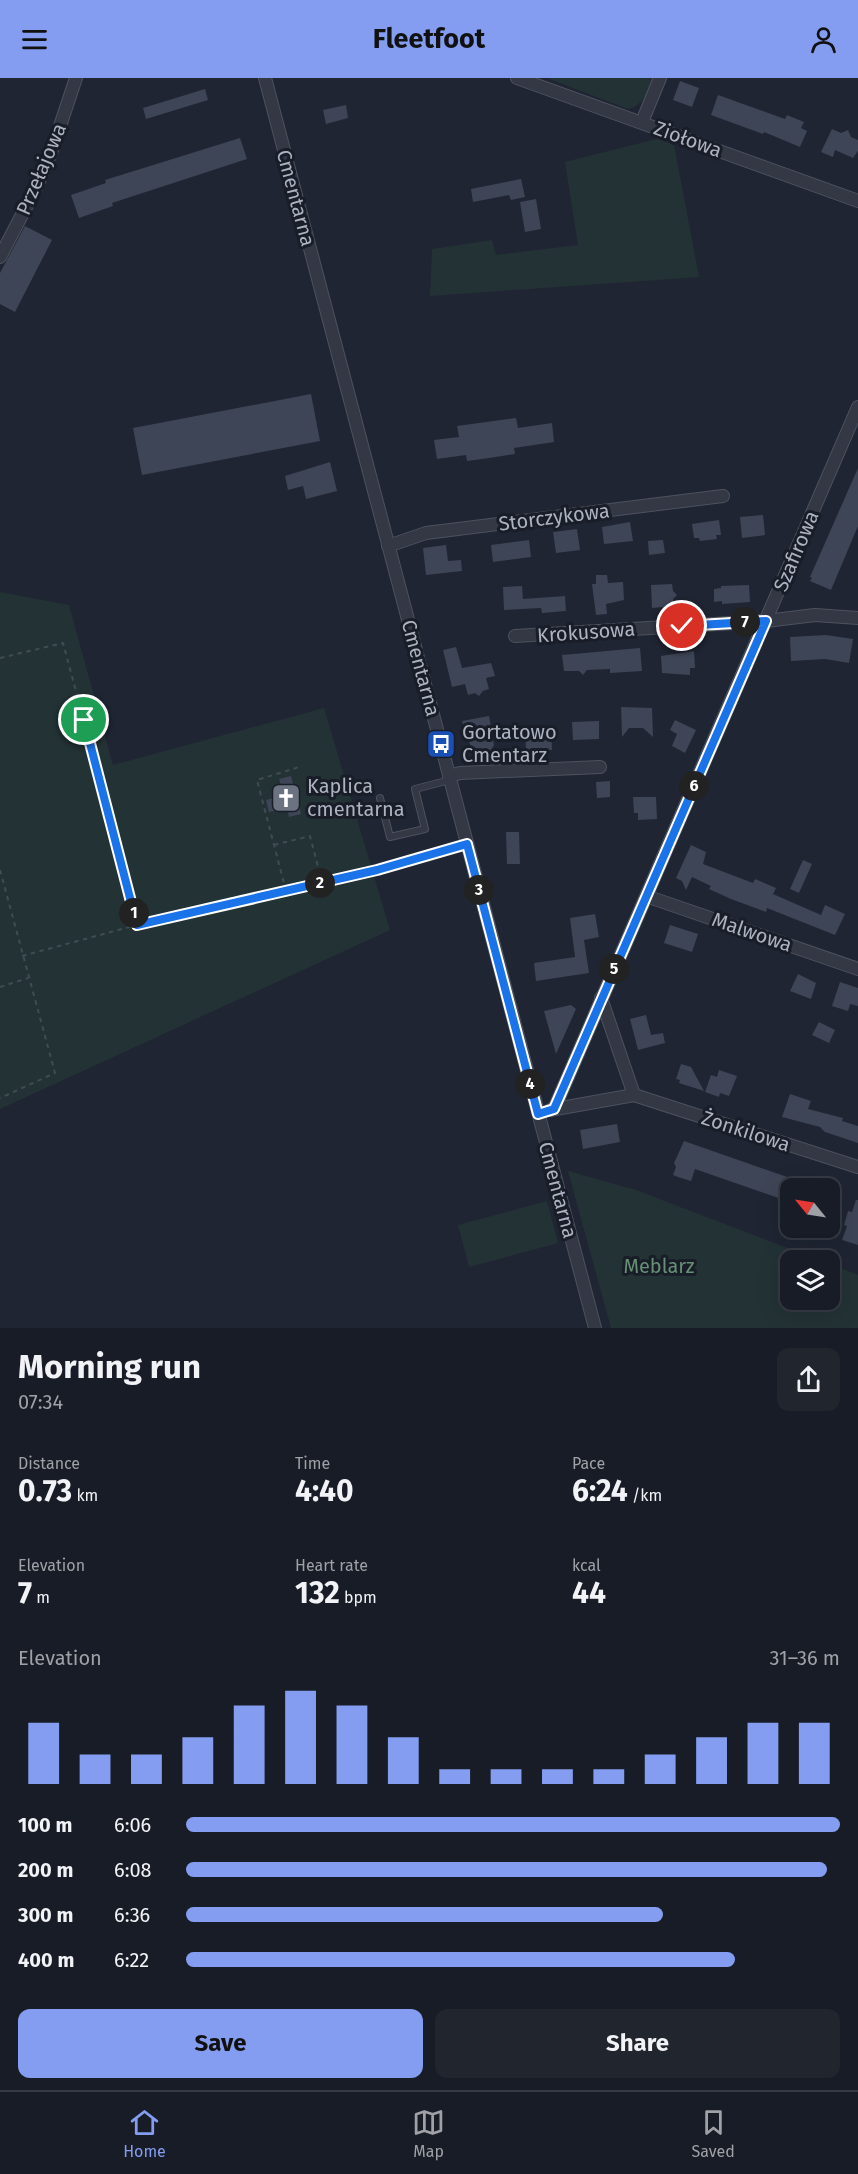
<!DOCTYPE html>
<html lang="en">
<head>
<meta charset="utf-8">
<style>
	:root { --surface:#181c26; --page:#21252e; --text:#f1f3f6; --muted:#9fa1a7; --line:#363a43; --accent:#849df0 }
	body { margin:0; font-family:"Fira Sans",sans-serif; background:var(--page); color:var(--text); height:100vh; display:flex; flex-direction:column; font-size:22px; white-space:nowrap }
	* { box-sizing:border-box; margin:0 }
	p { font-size:20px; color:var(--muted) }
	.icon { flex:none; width:33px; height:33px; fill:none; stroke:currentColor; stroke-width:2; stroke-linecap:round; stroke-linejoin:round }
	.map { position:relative; height:1250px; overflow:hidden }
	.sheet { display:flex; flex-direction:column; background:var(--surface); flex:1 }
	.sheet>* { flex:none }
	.needle { width:39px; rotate:300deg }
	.buttons { position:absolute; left:780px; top:1100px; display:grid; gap:12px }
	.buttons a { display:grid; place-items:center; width:60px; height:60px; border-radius:12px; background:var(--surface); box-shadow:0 6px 24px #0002,0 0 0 2px var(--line); font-size:30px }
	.pin { position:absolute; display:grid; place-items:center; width:51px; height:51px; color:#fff; margin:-26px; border:3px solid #fff; border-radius:50%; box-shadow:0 2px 6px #0007 }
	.km { position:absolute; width:30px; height:30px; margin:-15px; border-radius:50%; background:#222; color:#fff; font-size:16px; line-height:30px; text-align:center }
	.round { display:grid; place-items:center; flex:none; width:63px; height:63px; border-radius:12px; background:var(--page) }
	.overview { display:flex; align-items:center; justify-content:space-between; height:102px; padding:0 18px }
	h1 { font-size:33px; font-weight:700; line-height:45px }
	.figures { display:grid; grid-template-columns:repeat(3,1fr); gap:9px; height:102px; padding:6px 18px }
	.figures div { display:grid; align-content:center }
	.figures b { font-size:30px; font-weight:700 }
	.figures small { font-size:16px; font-weight:400 }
	.figures p { font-size:16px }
	.chart { height:168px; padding:12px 18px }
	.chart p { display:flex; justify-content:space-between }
	.chart svg { width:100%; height:108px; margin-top:6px; stroke:var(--accent); stroke-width:6 }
	.cta { display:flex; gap:12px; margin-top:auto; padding:12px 18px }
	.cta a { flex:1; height:69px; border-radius:12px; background:var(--accent); color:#111; font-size:24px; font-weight:700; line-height:69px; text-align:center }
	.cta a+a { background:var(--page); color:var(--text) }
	ul { padding:0 18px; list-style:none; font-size:20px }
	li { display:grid; grid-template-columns:96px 72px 1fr; align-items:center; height:45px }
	li i { height:15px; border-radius:8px; background:var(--accent) }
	header { display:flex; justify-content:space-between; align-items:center; height:78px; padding:0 18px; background:var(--accent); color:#111; font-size:27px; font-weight:700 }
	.tabs { display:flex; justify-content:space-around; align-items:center; height:84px; border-top:2px solid var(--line); background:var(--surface); font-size:16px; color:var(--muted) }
	.tabs a { display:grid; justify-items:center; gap:3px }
	.tabs .on { color:var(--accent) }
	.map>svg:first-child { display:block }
</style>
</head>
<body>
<header><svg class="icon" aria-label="menu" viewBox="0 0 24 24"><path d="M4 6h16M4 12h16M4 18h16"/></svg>Fleetfoot<svg class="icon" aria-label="person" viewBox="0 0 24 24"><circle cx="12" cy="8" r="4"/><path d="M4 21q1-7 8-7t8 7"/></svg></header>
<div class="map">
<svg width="858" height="1250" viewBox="0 0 858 1250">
	<rect width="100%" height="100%" fill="#202533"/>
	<path fill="#233235" d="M547,0h107c-6,16 -10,26 -26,31z
		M657,61l17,6 25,132 -269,19 2,-47 60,-9 4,15 82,-10 -13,-83z
		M0,514l69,13 44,160 211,-57 66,222 -390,179z
		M568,1093l68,19 183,70h-29v39h40v-35l28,11v53h-247z
		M547,1123l11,42 -89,24 -11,-42z"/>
	<path fill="#3e4556" d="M680,3l19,7 -7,19 -19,-7z
		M205,11l3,11 -62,19 -3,-11z
		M718,17l67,24 2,-4 17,7 -3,6 6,3 -7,16 -36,-15 -1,2 -52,-19z
		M346,27l2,13 -22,6 -3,-14z
		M832,51l9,4 7,-3 3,7 7,3v11l-5,7 -18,-8 -2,7 -12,-5z
		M240,60l7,21 -135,44 1,3 -34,12 -8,-23 35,-12 -1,-3z
		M521,101l4,18 -14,3 -2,-5 -36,7 -2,-13z
		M536,121l5,30 -16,3 -5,-30z
		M25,148l27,14 -37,72 -15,-8v-31z
		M311,316l9,47 -178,34 -9,-47z
		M516,340l2,10 34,-5 2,19 -40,6 1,6 -26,4 -22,3 -1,-6 -29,4 -3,-19 25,-3 -2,-11z
		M330,384l7,29 -31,8 -3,-13 -15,4 -3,-14z
		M858,390v58l-27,64 -21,-9 2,-3 -2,-1z
		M763,437l2,20 -23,3 -2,-21z
		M719,442l2,15h-5l1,4 -17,2 -1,-3h-5l-2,-14z
		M630,444l3,19 -29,3 -2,-17z
		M577,451l3,21 -24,3 -3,-21z
		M529,462l2,17 -38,5 -2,-17z
		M663,462l2,13 -16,2 -1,-14z
		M446,467l2,16 13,-1 1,11 -36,4 -3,-27z
		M596,497h11l1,8 15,-1 1,18 -18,4 1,10 -11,1 -4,-31h4z
		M672,506l1,7 4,4 -4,4 1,7 -22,2 -1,-23z
		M749,507l1,17 -28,2v-3l-8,1v-13l7,-1v-2z
		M522,508l1,13 42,-3 1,15 -24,2 -1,-5 -37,2 -1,-23z
		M826,557l27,4 -4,24 -24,-4 -34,2 -1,-24z
		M456,569l6,21 29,-5 4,13 -9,2 3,11 -6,2 -4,5 -4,-3 -7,2 -3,-11 -13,3 -9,-37z
		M640,570l2,23 -32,2v-4l-23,1 -4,5 -4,-4h-15l-2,-16z
		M694,573l1,17h-5v7l-28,-2 -1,-17z
		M621,629l31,1 1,29 -10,-9h-14l-7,9z
		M489,638l5,29 -4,7 -17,1 -11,-32z
		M675,642l21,10 -11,23 -13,-7 5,-12 -7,-4z
		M599,643v18l-26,1 -1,-18z
		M525,652h26l1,20 -26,1z
		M291,698l10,38 -12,3 -2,-9 -18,4 -3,-12 18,-5 -5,-16z
		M610,703v16l-13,1 -1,-16z
		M633,719h23l1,22 -19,1v-7h-4z
		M506,754h13l1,32h-13z
		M691,767l15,7 -3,12 50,19 2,-4 21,9 -3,6 48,21 4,-10 20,9 -10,21 -68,-27 -1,4 -35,-13 -22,-10 2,-3 -19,-9 -6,13 -4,-9 -6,-3z
		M803,782l9,4 -13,29 -9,-4z
		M595,836l4,23 -15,3 5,33 -53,8 -2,-18 41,-6 -5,-39z
		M670,847l28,9 -6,18 -28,-9z
		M798,896l18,9 -5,16 -21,-8z
		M840,904l18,6v18l-8,-2 -2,7 -16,-5z
		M571,927l5,4 -20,45 -12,-43z
		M646,937l5,20 12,-2 2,10 -27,7 -8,-31z
		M819,944l16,8 -6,13 -17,-8z
		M681,986l10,3 13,24 -25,-8 1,-3 -4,-1z
		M719,992l18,6 -8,20 -9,-3 -1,4 -14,-5 6,-17 6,2z
		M790,1016l21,7 -3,8 35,9 -1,3 16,5v17l-33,-11 -5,-5 -38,-10z
		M617,1046l3,18 -37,7 -3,-19z
		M684,1063l129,45v2h-24l-5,12 -89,-31 -4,12 -13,-4 -5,-2 3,-8 -2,-4z
		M856,1122h2v45l-16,-5 5,-14 -3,-1 4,-14 4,1z"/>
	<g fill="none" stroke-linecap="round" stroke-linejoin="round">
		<g stroke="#4e525f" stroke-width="8">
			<path id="service" d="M380,720l10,39 35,-8 -10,-40 35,-9
				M377,792l90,-25"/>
		</g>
		<g stroke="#4e525f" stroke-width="14">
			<path id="minor" d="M265,0l330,1250
				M517,0l341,123
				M642,44l18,-44
				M0,179l36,-69 15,-35 25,-75
				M388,468l38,-13 297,-37
				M515,558l251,-15 49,-6 43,3
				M449,698l11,-3 140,-6
				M646,818l212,73
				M601,920l33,97 224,72
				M554,1031l304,-702
				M550,1032l84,-15"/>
		</g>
		<path stroke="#3f4d52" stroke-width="2" stroke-dasharray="4.5 4.5" stroke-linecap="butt" d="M0,580l63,-15 53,197 21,85
			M274,767l36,-9 12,46
			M0,792l55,203 -55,25
			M286,813l-29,-111 42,-13
			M22,878l115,-31 231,-53
			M0,909l28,-9"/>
		<use href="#service" stroke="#333844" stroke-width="6"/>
		<use href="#minor" stroke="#333844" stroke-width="12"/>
	</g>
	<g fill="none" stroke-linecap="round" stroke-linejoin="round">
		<g stroke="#fff" stroke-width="12">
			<path id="route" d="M84,642l53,205 240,-55 90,-26 71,270 16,-5 212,-488 -84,5"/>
		</g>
		<use href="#route" stroke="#1a73e8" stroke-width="8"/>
	</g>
	<defs>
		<g id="bus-square" transform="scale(1.5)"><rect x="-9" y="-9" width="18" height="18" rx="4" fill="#1a4fb4" stroke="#191d28"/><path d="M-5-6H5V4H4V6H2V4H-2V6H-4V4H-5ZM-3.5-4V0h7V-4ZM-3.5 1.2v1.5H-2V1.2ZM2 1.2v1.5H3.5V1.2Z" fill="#fff"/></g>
		<g id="church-square" transform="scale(1.5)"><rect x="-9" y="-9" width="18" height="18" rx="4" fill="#6b7280" stroke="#191d28"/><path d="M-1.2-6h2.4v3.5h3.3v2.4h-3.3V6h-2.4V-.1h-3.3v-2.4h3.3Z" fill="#fff"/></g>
	</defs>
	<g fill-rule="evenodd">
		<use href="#bus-square" x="441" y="666"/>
		<use href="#church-square" x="286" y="720"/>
	</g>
	<g text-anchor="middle" stroke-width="6" stroke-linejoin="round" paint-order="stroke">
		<g font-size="20" fill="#adb2c1" stroke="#191d28">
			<text transform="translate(688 61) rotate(20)" y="7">Ziołowa</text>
			<text transform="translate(41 91) rotate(-67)" y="7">Przełajowa</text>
			<text transform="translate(296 120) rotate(75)" y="7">Cmentarna</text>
			<text transform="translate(554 439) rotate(-7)" y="7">Storczykowa</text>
			<text transform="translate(796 473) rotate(-67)" y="7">Szafirowa</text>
			<text transform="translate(586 554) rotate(-4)" y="7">Krokusowa</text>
			<text transform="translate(421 590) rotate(75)" y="7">Cmentarna</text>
			<text transform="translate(752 854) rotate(19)" y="7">Malwowa</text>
			<text transform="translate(746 1053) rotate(18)" y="7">Żonkilowa</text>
			<text transform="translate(558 1112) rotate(75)" y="7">Cmentarna</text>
		</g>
		<g font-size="20" fill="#adb2c1" stroke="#191d28" text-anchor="start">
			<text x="462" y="661">Gortatowo<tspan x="462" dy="23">Cmentarz</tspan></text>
			<text x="307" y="715">Kaplica<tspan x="307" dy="23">cmentarna</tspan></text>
		</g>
		<g font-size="20" fill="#679076" stroke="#191d28">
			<text x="659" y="1195">Meblarz</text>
		</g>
	</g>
</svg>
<div class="buttons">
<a><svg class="needle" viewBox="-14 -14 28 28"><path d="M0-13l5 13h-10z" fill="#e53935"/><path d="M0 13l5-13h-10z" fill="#9fa1a7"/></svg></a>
<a><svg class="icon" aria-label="layers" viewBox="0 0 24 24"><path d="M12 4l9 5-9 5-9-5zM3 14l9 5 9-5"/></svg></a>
</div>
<div class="pin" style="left:84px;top:642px;background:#1e9e55"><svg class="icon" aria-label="arrive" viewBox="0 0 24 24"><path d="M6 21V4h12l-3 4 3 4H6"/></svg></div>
<div class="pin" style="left:682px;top:548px;background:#d93025"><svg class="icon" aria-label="check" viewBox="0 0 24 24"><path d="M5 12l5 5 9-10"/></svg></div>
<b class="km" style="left:134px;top:835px">1</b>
<b class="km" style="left:320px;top:805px">2</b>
<b class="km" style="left:479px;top:812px">3</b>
<b class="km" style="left:530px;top:1006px">4</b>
<b class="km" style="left:614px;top:891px">5</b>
<b class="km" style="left:694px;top:708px">6</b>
<b class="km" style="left:745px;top:544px">7</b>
</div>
<section class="sheet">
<div class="overview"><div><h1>Morning run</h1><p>07:34</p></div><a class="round"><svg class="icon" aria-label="share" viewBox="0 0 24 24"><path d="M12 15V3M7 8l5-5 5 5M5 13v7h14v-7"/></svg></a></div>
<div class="figures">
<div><p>Distance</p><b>0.73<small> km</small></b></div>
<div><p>Time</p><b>4:40</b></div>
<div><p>Pace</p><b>6:24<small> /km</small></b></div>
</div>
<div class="figures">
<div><p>Elevation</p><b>7<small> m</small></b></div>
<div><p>Heart rate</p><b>132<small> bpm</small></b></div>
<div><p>kcal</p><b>44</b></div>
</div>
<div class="chart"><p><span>Elevation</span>31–36 m</p>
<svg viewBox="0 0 160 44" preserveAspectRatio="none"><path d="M5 44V19M15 44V32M25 44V32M35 44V25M45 44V12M55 44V6M65 44V12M75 44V25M85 44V38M95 44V38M105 44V38M115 44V38M125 44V32M135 44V25M145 44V19M155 44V19"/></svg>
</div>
<ul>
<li><b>100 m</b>6:06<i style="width:100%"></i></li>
<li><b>200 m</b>6:08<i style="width:98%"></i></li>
<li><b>300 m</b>6:36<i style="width:73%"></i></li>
<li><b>400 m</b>6:22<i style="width:84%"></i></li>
</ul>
<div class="cta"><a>Save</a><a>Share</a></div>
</section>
<nav class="tabs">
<a class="on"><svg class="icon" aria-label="home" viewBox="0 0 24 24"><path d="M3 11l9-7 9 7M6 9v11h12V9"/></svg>Home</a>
<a><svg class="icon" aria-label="map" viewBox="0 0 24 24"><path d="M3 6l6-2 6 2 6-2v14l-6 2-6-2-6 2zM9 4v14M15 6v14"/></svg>Map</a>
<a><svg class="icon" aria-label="saved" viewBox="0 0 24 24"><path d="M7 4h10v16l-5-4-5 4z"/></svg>Saved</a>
</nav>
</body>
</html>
